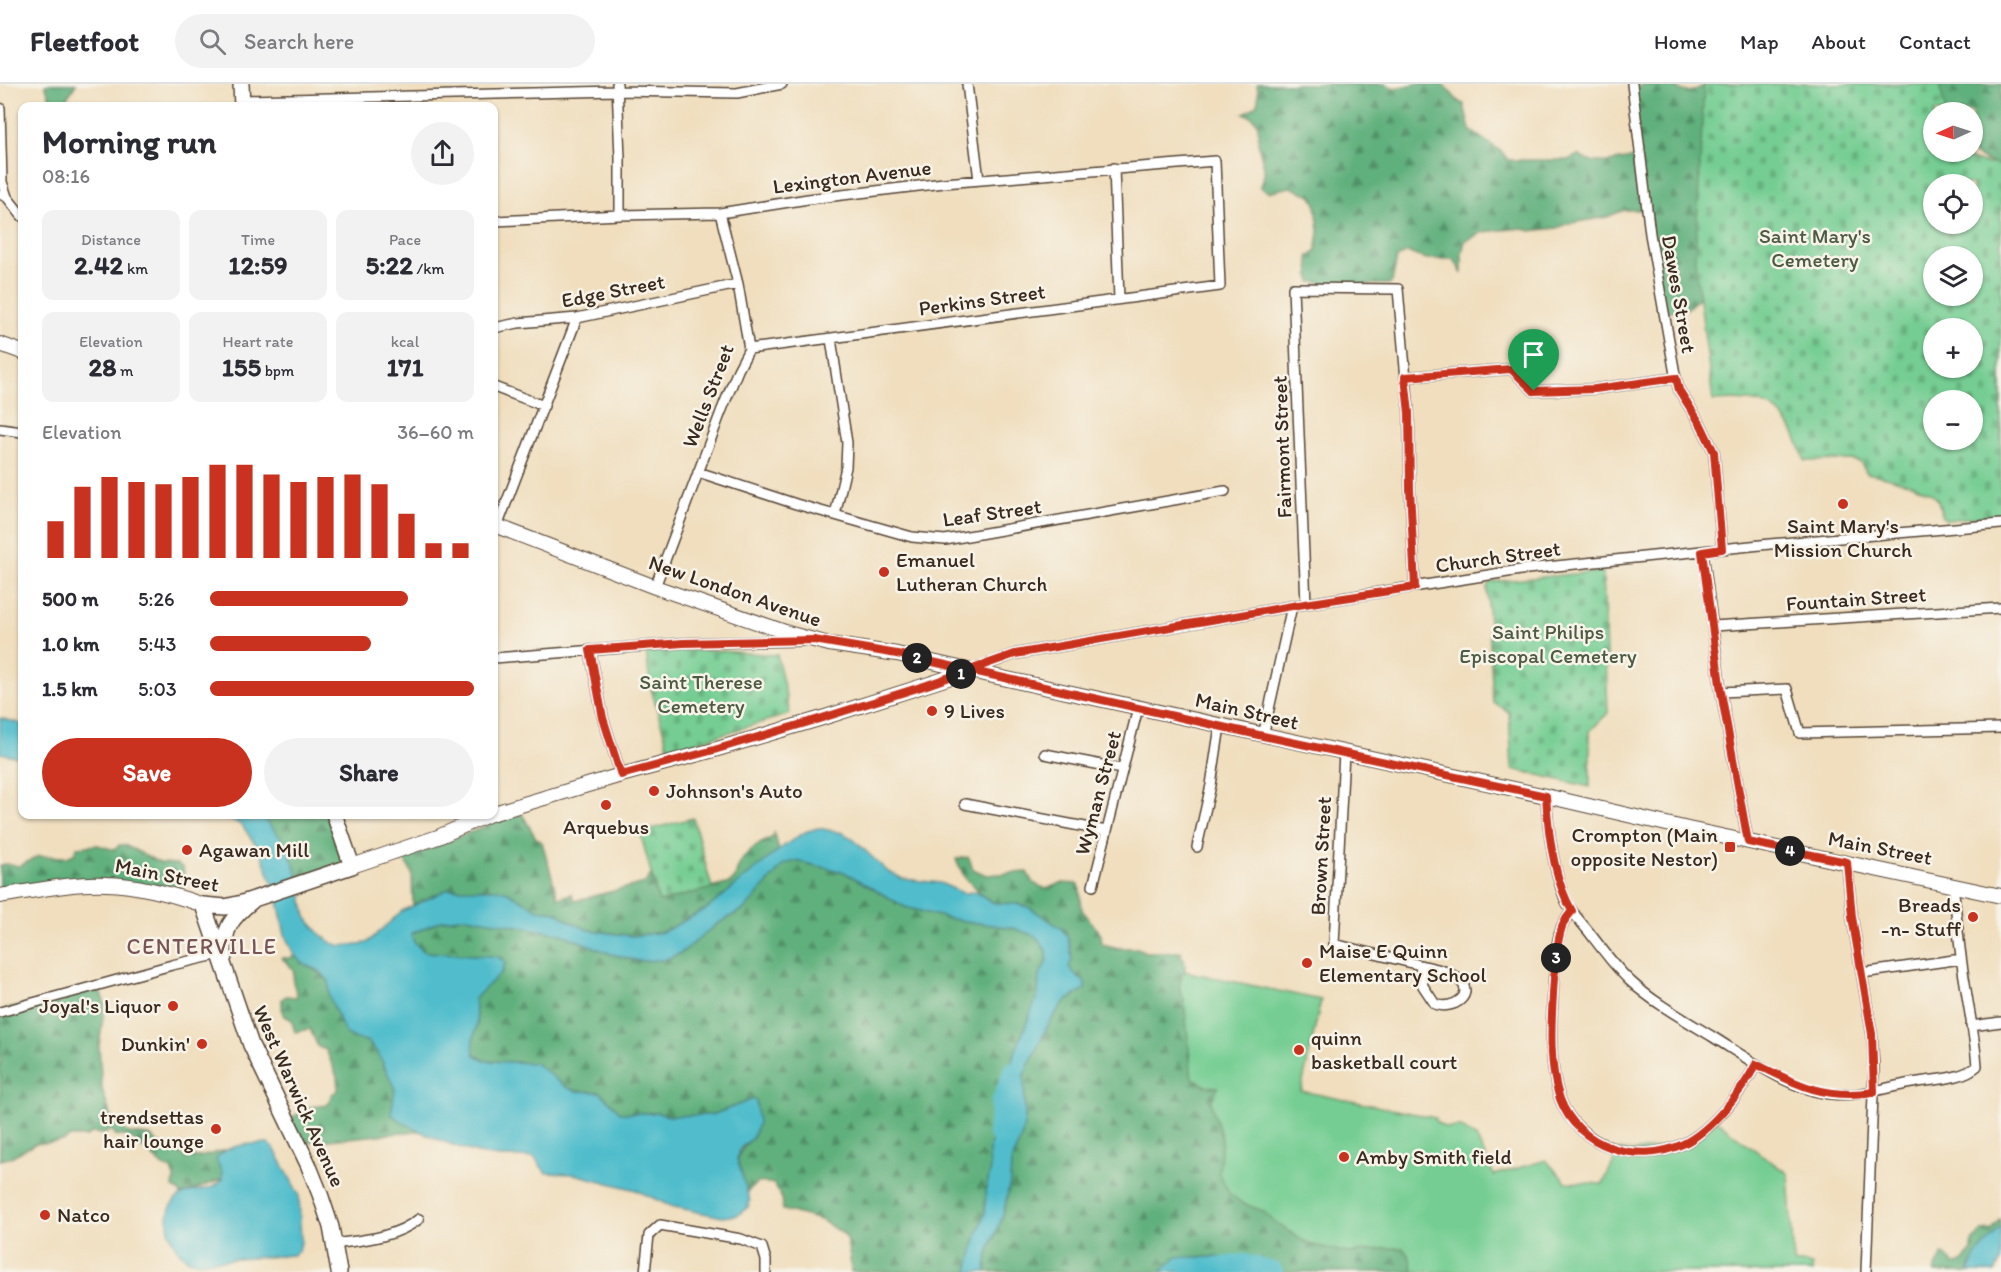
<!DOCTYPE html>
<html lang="en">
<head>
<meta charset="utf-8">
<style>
	:root { --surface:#fff; --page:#f2f2f3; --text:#2b2b33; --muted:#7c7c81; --line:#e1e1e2; --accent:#c8321e }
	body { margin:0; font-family:Itim,sans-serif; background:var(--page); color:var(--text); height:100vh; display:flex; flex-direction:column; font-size:22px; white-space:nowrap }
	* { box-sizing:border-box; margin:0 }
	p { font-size:20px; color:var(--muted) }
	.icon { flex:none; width:33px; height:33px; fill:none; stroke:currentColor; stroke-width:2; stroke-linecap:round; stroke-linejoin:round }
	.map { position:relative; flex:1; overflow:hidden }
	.panel { position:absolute; left:18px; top:18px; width:480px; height:717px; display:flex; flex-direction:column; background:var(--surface); border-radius:12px; box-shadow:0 2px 4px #0004 }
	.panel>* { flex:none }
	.needle { width:39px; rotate:267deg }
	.fabs { position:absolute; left:1923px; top:18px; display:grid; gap:12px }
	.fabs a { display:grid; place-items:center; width:60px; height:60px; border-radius:50%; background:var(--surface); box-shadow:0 2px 4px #0004; font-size:30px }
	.pin { position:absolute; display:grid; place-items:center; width:51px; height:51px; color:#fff; margin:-62px -26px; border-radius:50% 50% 50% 0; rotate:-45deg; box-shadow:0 0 6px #0007 }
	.pin .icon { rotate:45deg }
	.km { position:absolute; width:30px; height:30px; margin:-15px; border-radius:50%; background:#222; color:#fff; font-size:16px; line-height:30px; text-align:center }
	.round { display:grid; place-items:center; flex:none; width:63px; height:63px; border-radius:32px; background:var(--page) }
	.summary { display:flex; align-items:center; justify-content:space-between; height:102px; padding:0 24px }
	h1 { font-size:33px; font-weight:800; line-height:45px }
	.stats { display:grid; grid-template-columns:repeat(3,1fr); gap:9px; height:102px; padding:6px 24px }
	.stats div { display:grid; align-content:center; border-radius:12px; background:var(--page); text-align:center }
	.stats b { font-size:26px; font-weight:800 }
	.stats small { font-size:16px; font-weight:400 }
	.stats p { font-size:16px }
	.chart { height:168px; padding:12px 24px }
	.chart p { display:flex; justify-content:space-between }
	.chart svg { width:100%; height:108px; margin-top:6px; stroke:var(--accent); stroke-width:6 }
	.action { display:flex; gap:12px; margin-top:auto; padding:12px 24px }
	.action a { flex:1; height:69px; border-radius:36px; background:var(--accent); color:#fff; font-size:24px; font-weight:800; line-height:69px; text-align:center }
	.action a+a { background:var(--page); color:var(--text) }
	ul { padding:0 24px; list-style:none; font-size:20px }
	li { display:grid; grid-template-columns:96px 72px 1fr; align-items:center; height:45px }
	li i { height:15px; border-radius:8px; background:var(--accent) }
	header { display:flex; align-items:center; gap:36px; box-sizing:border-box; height:84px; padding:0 30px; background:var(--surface); border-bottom:2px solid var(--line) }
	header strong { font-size:28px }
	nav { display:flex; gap:33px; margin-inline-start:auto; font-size:21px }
	.search { width:420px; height:54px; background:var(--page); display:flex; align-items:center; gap:15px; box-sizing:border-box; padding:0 21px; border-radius:33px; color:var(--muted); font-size:22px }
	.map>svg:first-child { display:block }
</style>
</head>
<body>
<header>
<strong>Fleetfoot</strong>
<div class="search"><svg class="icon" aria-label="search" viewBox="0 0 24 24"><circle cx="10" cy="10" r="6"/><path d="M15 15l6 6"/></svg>Search here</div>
<nav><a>Home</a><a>Map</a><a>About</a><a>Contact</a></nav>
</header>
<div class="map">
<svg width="2001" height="1188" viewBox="0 0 2001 1188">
	<defs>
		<pattern id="forest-firs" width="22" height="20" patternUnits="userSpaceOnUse" patternTransform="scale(1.5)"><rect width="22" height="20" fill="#60b07d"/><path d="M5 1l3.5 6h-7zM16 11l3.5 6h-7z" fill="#508f66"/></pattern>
		<pattern id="cemetery-stones" width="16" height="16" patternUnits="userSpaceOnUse" patternTransform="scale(1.5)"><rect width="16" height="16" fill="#75cd93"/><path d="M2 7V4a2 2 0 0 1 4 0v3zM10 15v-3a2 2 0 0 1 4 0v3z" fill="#66b07e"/></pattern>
	</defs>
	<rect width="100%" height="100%" fill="#f7f3e8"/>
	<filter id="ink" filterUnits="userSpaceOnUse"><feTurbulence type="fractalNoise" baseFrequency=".0167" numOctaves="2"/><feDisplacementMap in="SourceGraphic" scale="12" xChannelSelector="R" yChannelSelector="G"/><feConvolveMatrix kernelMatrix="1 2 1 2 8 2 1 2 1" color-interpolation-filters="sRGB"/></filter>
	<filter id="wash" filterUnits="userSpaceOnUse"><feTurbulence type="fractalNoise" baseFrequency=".008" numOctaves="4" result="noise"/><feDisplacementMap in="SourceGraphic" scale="24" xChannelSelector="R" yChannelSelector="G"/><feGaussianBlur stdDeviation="1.35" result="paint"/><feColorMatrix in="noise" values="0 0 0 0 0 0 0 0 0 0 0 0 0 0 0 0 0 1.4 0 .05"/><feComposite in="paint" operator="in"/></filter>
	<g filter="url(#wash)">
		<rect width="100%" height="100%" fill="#f0debe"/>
		<path fill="url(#forest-firs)" stroke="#4e6d4e" stroke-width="1.5" d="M45,0h31l-14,22 -10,-2z
			M1257,0h128l9,4 22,-4h27l16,18 5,2 6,26 32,22 6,8h60l11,-5c14,14 41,4 59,2l-7,-66 10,-6h33c12,12 20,6 33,-1l19,210 -29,5 -10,10 -23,3 -19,-102h-21l-17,7 -41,7 -8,4 -28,3 -7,-3 -40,4 -18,9 -3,12v21l-8,-15h-29l-18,-7 -10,6 -5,24 -2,2 -37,1 -42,-3 -3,-25 8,-5 3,-20 -3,-28 -5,-9 -21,-8 -22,5 -8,-5c10,-21 -1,-28 -2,-47 0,-8 2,-12 -2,-19 -3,-4 -7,-6 -12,-8 17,-7 15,-13 13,-29z
			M1926,0h75v83l-13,-5 -17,-10h1v-40h-31z
			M522,730l14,24 6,4 16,56 14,-4 2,7 71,-18 6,-8 8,27 71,-19 5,-5c4,-23 19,-32 38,-41l1,-5 5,18 -71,58 -45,24 -31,4 -44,-6 -21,-10 -10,-8 -19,-1 -30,-19 -60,-3 -35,16 -1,-32 -8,-14 86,-35z
			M261,731h72l17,49 -49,19z
			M98,761l17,5 4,-5h6l35,18 17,1 6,4 1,5 -6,23 -71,-13 -107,13v-30l5,-2 15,2 18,-10 29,1 7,-3 3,-7z
			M968,773l5,12 13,6 41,-3 6,11 13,6 15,-6 18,1 3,26 19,25 1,9 17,4h19l7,4h37l-2,5 4,1c0,4 1,7 1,11 -1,10 -11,18 -1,30l6,51 -2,5 18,31 13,1 -8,15 11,37 -2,35 168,74h16l5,8 5,16h-134l-63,-15 -41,1 -15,14h-175l2,-19 15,-38 7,-33 1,-20 10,-24 4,-18 -1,-45 25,-52 14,-20 22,-14v-5l-16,-16 3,-10 -53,-54 -25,-1 -18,-11 2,-2 -13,-12 -9,-19z
			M796,777l48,11 61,35 47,12 61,9 23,8 11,15v9l-8,17 -1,17 -25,64 -23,93v22l-4,16 -1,24 -8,21 -9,38h-117l-1,-16 -5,-21 -24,-15 -38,-10 -3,-17 -6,-9c-16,-3 -17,-3 -27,9 -9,-29 -18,-33 6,-56l2,-37h-4l-39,15 -43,1 -12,-3h-37l-20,-21 -24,-1 -10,-4 -31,-24 -50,-2 -11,-7 -1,-14 4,-17 -3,-24 10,-11 14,-31 -74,-5 -10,-10 -3,-8 31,-14 25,-3 95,17 49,20 28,7 25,-1 17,-7 36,-29 29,-16 38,-44z
			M294,871c11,10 24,15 35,26v15l27,43 11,2 11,12 17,36 4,31 22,11 -123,12 -10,-23 21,-13 19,-2 3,-10 7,-5 -1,-13 -11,-27 -8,-3 -8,-18 -15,3 -4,-13 -7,-3 -2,-8v-9l4,-3 10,1 1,-2 -4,-13 1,-12 -12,-12h9z
			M98,902l7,18 -6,42 3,43 10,31 18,14 20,2 12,10h17l1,8c14,9 36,-3 50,-5l-5,29 -44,17 -2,-4 -6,-3 1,-10 -3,-9 -6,-1 -30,-27 -9,-5h-10l-3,-5h-4l-4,3 -14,-1 -4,4h-17l-7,4 -28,3 -26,14 -9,2v-149z
			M2001,1135v8l-32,41v4h-35l9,-18 11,10 7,-1 11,-12v-9l10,-11 10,-1z"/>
		<path fill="url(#cemetery-stones)" stroke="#587c58" stroke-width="1.5" fill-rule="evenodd" d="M1704,0h235l7,28h-12v40h22l8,5 23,7h14v351l-54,5 -5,-3c-1,-5 -2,-13 -5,-18 -10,-14 -53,-22 -70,-26l-7,-11 -8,-2 -47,1c-18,-55 -36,-64 -92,-60l-18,-139zM1934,100h38v40h-38zM1934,172h38v40h-38zM1934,244h38v40h-38zM1934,316h38v40h-38z
			M1603,487l5,142 -18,18v56l-78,-18 -3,-57 -16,-10 -6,-115 4,-5z
			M708,566l69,5 13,59 -121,36 -19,-65 -4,-33z
			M693,734l19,70 -53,14 -19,-70z"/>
		<path fill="#75cd93" stroke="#587c58" stroke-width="1.5" d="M1184,887l137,29 -20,91 135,27v4l10,6 15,-1 12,9 3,1 18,38 52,-15 20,22 37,2 16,-34 13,2 46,-7 36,-27 18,15 56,41 6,89h10l8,2v7h-398l-5,-16 -6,-8h-15l-39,5 -40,-9 -33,-21 -13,-12 -21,-8 -12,-9 -11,-20 3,-35 -11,-37 7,-15 -12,-1 -14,-8 -8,-79c-7,-8 -4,-19 0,-28z"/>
		<path fill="#51bdcc" stroke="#467475" stroke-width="1.5" d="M0,634l22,6v34l-22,-5z
			M204,731h57l26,30 12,34 7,38 14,17 12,9 9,3 26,-3 35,-32 46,-22h49l11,3 30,18 19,2 10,8 21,10 44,6 31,-4 45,-24 77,-63 20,-13 13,-4 25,5 10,6 34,32 16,8 37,4 23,10 13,-1 18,11 25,1 11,4 31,20 7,9 4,21 -3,10 16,15v6l-22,14 -14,20 -25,52 1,45 -4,18 -10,24 -1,20 -7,33 -15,38 -2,19h-18l9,-38 8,-21 1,-24 4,-16 -1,-22 24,-93 25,-64 1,-17 8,-17v-9l-12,-15 -22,-8 -62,-9 -46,-12 -61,-35 -48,-11 -12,3 -38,44 -29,16 -36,29 -17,7 -25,1 -28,-7 -49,-20 -95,-17 -25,3 -31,14 3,8 10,10 66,4 8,1 7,5 -3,10 -28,27 3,24 -4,17 1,14 11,7 50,2 31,24 10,4 24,1 21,21h36l12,3 43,-1 39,-15h5l2,24 -5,13 -13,12 -3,10 13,42 -2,6 -10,8 -16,2 -52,-11 -34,-16 -62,-16 -28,-1 -12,-16c-11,0 -23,0 -34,0 -31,-3 -84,-24 -109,-43l4,-25 -17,-36 -11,-12 -11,-2 -11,-6 -16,-37v-15l-9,-10 -16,-7 -10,-9 -9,-20 -8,-39 -16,-43 -19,-28 -11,-5z
			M267,1059l7,5 25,47 2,47 -2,8 -5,5 -99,7c-24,-6 -38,-50 -16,-65 13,-10 31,-3 43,-17v-7l-6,-14c12,-16 33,-14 51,-16z
			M2001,1143v33l-6,12h-26l7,-16z
			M1176,1173h41l63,15h-119z"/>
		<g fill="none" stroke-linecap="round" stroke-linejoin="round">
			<path stroke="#51bdcc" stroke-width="20" d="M998,1049l3,-30 12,-31
				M1190,1188l55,-8 28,8"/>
		</g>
	</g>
	<g filter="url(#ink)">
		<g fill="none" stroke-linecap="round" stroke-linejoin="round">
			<g stroke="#564536" stroke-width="12">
				<path id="minor" d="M617,0l3,74v57
					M967,0l12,96
					M1632,0l18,150 25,140 4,16 22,35 13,27 8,97
					M242,16l375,-9 120,2 45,-9
					M0,24l2,74 5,15
					M1114,84l5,131
					M2,111l5,2 15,19
					M494,137l126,-6 100,-2 88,-14 136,-16 271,-22 5,125 -471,63
					M494,244l24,-5 59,-5 161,-34
					M831,255l16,104 -1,24 -11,48
					M1405,293l106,-8 23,22 61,-2 81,-11
					M494,303l50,19
					M0,345l22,3
					M698,388l98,32 116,33 33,3 280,-49
					M497,443l80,-209
					M1703,468l18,140 27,150
					M655,503l66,-175 17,-42 11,-21 -11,-65 -18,-71
					M1306,520l-13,-316 105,1 11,124 1,76 5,98
					M1713,542l288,-18
					M590,566l13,68 18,57
					M494,574l189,-15 119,-2
					M970,587l45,-17 277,-48 235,-37 243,-25 231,-20
					M1721,608l66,-3 13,44 201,-5
					M1263,652l29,-130
					M1344,669l-10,191 86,21
					M1045,670l77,15
					M1546,712c2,34 7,72 19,103 5,12 16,23 24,33 13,17 26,35 41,49 24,22 55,39 83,56 34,21 77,53 118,57 30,3 52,-6 81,-11 20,-4 49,-3 65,-17 -2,-28 -8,-55 -12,-83 -6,-33 -8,-66 -12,-98
					M965,720l141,27
					M1197,763l14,-62 9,-59
					M1847,778l5,55 20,117 2,36 -8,202
					M1093,802l45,-178
					M1572,827c-2,3 -6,7 -8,11 -9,16 -10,53 -11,72 -2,33 -4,73 7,105 18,48 78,66 123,45 28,-13 60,-53 73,-80
					M1420,881c12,3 27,5 37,13 21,16 -4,33 -22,26l-12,-18z
					M1862,889l99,-14
					M0,928l172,-47 48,-11
					M1971,942l30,-4
					M334,1160c28,-4 61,-6 85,-25
					M645,1188l4,-37 11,-10 81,14 21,8 4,13v12"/>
			</g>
			<g stroke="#564536" stroke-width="16">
				<path id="secondary" d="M0,260l22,8
					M494,441l161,62 136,47 38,10 68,10 71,16
					M494,729l127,-38 93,-25 105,-31 151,-48 576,125 142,33 313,67
					M352,782l86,-29 52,-23
					M0,812c34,-5 73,-14 107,-12 33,1 65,10 96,21"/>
			</g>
			<g stroke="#564536" stroke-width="18">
				<path id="primary" d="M241,0l1,22
					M334,730l18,52 -110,37 -17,4 -22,-2 48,140 57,119 12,30 11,33 8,45
					M224,873c-1,-28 7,-39 28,-56"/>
			</g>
			<use href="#minor" stroke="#fff" stroke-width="9"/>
			<use href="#secondary" stroke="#fff" stroke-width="14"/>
			<use href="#primary" stroke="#fff" stroke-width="15"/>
		</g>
	</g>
	<g fill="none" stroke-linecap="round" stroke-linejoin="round" filter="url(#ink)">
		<g stroke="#fff" stroke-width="12">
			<path id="route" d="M1534,307l-23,-22 -106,8 4,36 1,76 5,98 -123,19 -277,48 -88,31 -108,34 -105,31 -93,25 -18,-57 -13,-68 93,-7 131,-3 83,14 366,82 283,60c2,36 8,84 26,115 -2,3 -6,7 -8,11 -8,16 -10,54 -11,72 -2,33 -4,73 7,105 18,49 78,66 123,45 28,-13 60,-54 73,-80 41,21 71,36 118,28l-2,-58 -20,-117 -5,-55 -99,-20 -27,-150 -19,-140 20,-3 -8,-97 -13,-27 -22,-35 -3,-12 -81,11 -61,2"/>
		</g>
		<use href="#route" stroke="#c8321e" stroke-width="8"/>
	</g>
	<g fill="#c8321e" stroke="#f7f3e8" stroke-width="2">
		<circle cx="1843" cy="420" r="6"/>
		<circle cx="884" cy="488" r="6"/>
		<circle cx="932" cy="627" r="6"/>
		<circle cx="654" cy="707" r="6"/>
		<circle cx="606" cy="721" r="6"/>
		<rect x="1724" y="757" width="12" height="12" rx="3"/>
		<circle cx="187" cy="766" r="6"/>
		<circle cx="1973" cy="833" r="6"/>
		<circle cx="1307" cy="879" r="6"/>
		<circle cx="173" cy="922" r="6"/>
		<circle cx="202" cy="960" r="6"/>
		<circle cx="1299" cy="966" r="6"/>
		<circle cx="216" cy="1045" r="6"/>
		<circle cx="1344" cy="1073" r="6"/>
		<circle cx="45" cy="1131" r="6"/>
	</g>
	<g text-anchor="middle" stroke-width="5" stroke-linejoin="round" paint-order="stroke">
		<g font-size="21" fill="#3b2a1e" stroke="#f7f3e8">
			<text transform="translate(852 93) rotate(-7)" y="7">Lexington Avenue</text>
			<text transform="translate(613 207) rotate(-11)" y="7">Edge Street</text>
			<text transform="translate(1679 210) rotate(80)" y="7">Dawes Street</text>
			<text transform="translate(982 216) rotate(-8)" y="7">Perkins Street</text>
			<text transform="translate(708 312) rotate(-69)" y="7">Wells Street</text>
			<text transform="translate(1282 363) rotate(-92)" y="7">Fairmont Street</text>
			<text transform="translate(992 429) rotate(-8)" y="7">Leaf Street</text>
			<text transform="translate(1498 473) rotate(-8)" y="7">Church Street</text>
			<text transform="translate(735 507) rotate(19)" y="7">New London Avenue</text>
			<text transform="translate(1856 515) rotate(-4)" y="7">Fountain Street</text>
			<text transform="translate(1247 627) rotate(13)" y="7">Main Street</text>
			<text transform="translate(1098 709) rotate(-75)" y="7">Wyman Street</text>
			<text transform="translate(1880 764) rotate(11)" y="7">Main Street</text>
			<text transform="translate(1321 772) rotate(-87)" y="7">Brown Street</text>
			<text transform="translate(167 791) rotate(11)" y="7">Main Street</text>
			<text transform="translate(299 1012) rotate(66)" y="7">West Warwick Avenue</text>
		</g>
		<g font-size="21" fill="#4c5b41" stroke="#f7f3e8">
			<text x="1815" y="159">Saint Mary's<tspan x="1815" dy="24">Cemetery</tspan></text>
			<text x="1548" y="555">Saint Philips<tspan x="1548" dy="24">Episcopal Cemetery</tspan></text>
			<text x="701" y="605">Saint Therese<tspan x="701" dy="24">Cemetery</tspan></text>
		</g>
		<g font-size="21" fill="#3b2a1e" stroke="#f7f3e8" text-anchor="start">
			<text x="1843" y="449" text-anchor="middle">Saint Mary's<tspan x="1843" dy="24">Mission Church</tspan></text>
			<text x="896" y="483">Emanuel<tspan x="896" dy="24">Lutheran Church</tspan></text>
			<text x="944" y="634">9 Lives</text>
			<text x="666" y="714">Johnson's Auto</text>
			<text x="606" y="750" text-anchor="middle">Arquebus</text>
			<text x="1718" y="758" text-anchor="end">Crompton (Main<tspan x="1718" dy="24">opposite Nestor)</tspan></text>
			<text x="199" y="773">Agawan Mill</text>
			<text x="1961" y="828" text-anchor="end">Breads<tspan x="1961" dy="24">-n- Stuff</tspan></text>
			<text x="1319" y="874">Maise E Quinn<tspan x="1319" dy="24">Elementary School</tspan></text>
			<text x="161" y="929" text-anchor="end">Joyal's Liquor</text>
			<text x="1311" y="961">quinn<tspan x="1311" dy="24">basketball court</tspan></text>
			<text x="190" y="967" text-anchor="end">Dunkin'</text>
			<text x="204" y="1040" text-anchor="end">trendsettas<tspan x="204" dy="24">hair lounge</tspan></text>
			<text x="1356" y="1080">Amby Smith field</text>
			<text x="57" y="1138">Natco</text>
		</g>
		<g font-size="22" letter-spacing="1.5" fill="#785455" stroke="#f7f3e8">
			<text x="202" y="870">CENTERVILLE</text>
		</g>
	</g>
</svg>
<div class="fabs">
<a><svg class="needle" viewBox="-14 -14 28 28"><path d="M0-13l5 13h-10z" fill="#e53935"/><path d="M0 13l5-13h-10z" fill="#7c7c81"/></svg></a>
<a><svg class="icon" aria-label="locate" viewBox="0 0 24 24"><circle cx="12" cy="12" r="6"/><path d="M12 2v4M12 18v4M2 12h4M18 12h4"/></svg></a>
<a><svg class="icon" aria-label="layers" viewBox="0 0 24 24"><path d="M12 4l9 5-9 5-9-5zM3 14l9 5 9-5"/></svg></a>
<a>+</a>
<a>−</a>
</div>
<div class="pin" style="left:1534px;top:307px;background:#1e9e55"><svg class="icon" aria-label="arrive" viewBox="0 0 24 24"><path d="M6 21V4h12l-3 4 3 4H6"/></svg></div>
<b class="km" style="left:961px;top:590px">1</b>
<b class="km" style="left:917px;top:574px">2</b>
<b class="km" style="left:1556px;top:874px">3</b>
<b class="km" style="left:1790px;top:767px">4</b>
<section class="panel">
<div class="summary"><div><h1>Morning run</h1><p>08:16</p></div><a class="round"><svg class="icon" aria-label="share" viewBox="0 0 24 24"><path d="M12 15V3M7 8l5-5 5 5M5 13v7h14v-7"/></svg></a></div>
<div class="stats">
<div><p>Distance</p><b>2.42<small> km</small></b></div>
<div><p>Time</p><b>12:59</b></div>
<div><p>Pace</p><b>5:22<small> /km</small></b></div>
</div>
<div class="stats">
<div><p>Elevation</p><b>28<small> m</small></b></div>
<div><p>Heart rate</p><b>155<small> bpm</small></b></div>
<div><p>kcal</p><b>171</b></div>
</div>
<div class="chart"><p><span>Elevation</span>36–60 m</p>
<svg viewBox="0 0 160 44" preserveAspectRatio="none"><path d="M5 44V29M15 44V15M25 44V11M35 44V13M45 44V14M55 44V11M65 44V6M75 44V6M85 44V10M95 44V13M105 44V11M115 44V10M125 44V14M135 44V26M145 44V38M155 44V38"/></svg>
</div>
<ul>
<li><b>500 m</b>5:26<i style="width:75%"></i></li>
<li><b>1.0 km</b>5:43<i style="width:61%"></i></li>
<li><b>1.5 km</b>5:03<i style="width:100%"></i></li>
</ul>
<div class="action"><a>Save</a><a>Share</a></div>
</section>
</div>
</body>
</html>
